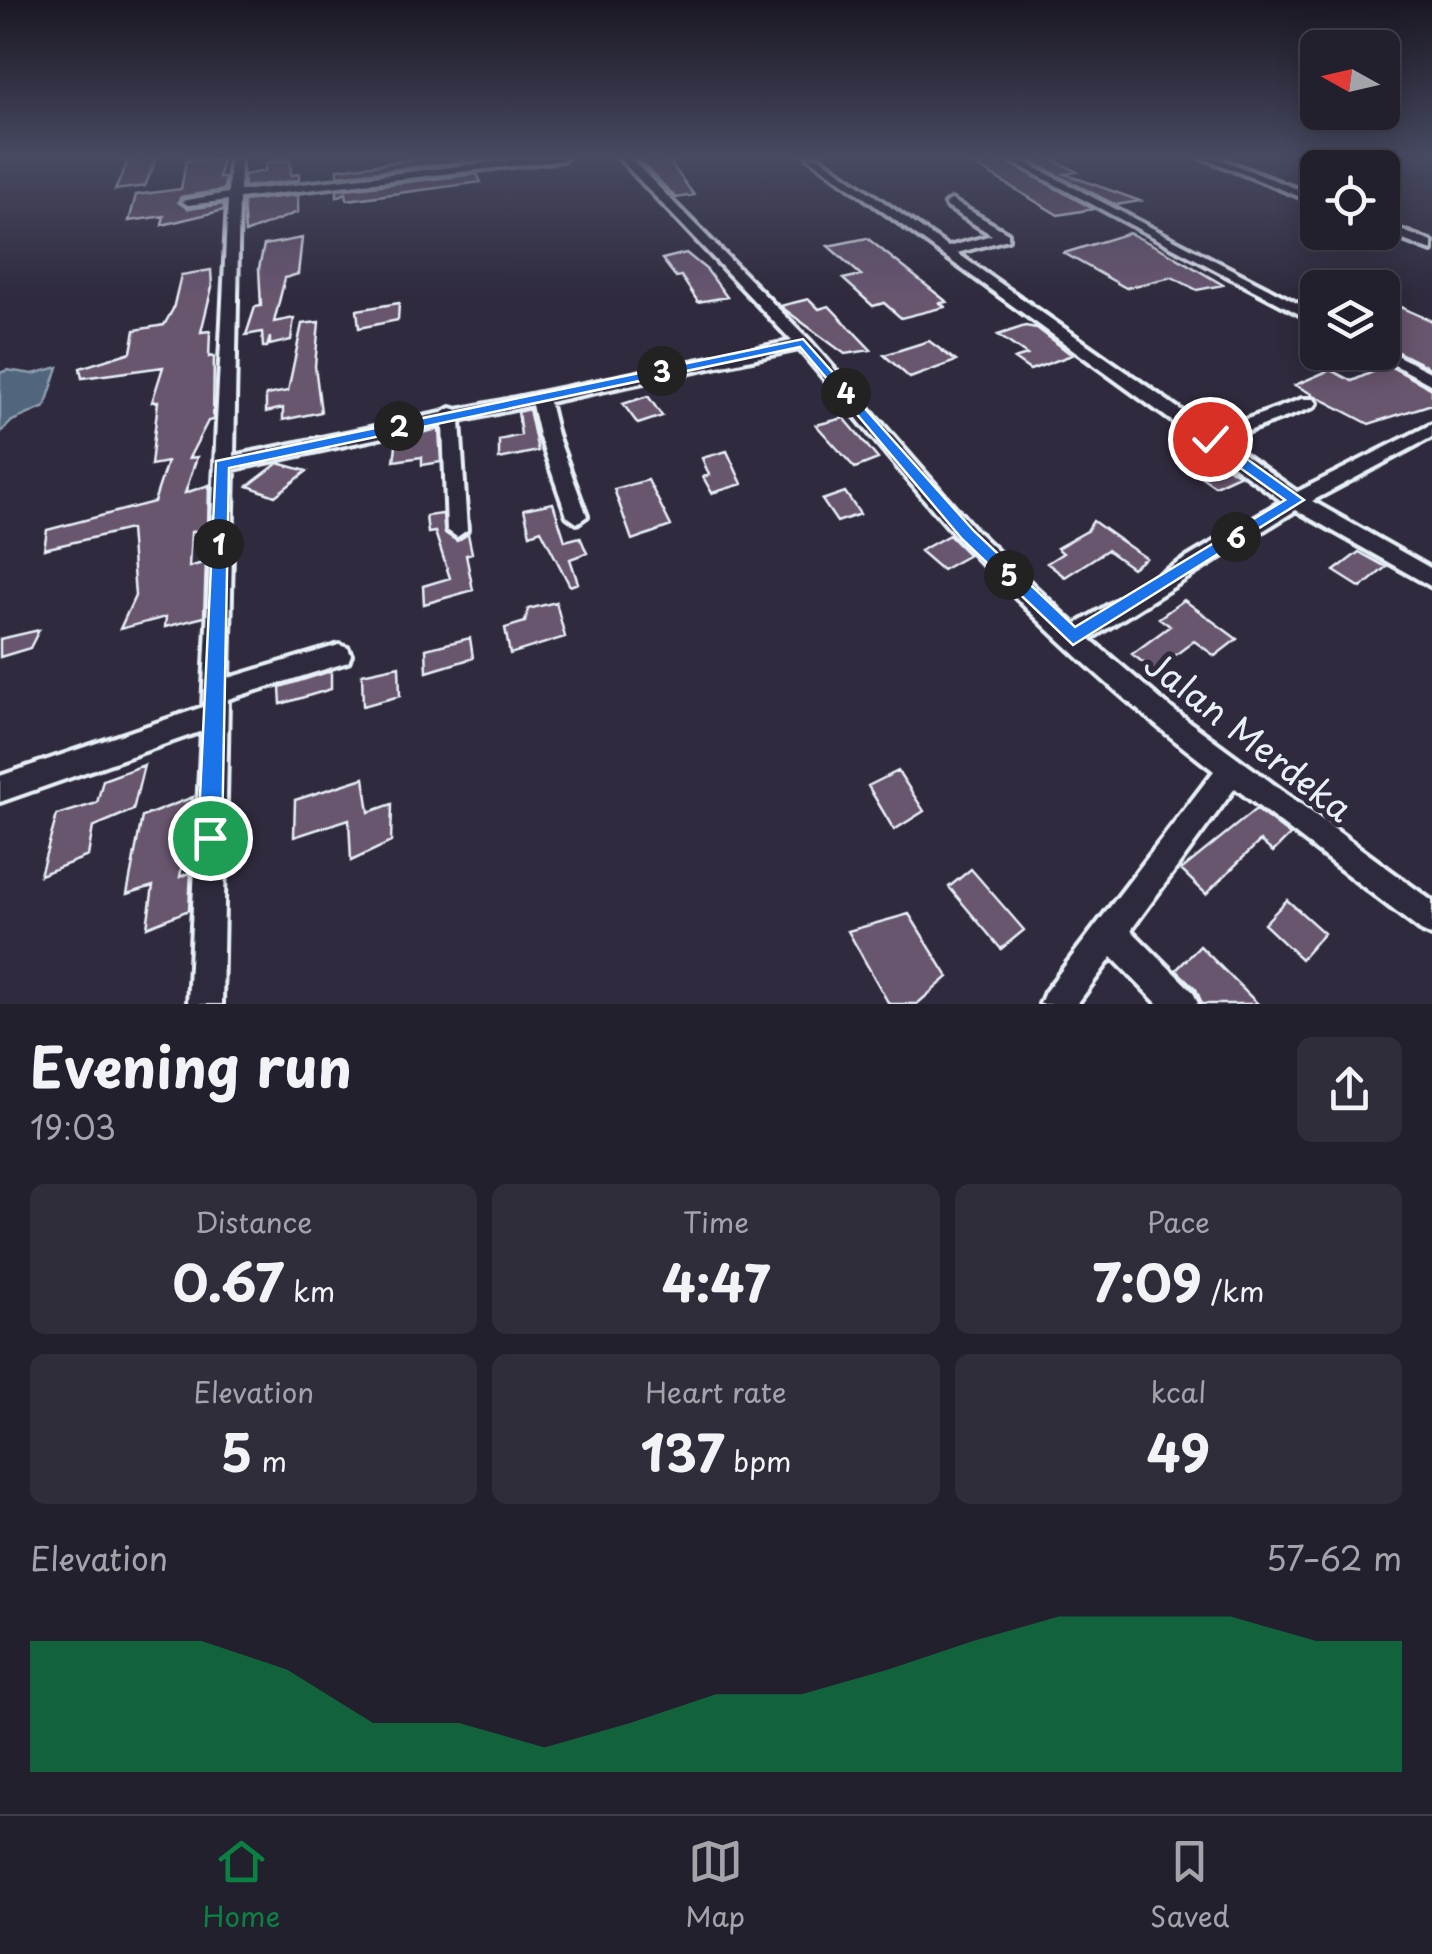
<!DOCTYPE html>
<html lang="en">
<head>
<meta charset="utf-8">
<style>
	:root { --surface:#23202e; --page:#2f2d3a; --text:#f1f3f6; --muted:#a3a3aa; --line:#403e4a; --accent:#0b8043 }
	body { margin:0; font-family:"Playpen Sans",sans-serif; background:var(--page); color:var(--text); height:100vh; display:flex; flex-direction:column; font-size:38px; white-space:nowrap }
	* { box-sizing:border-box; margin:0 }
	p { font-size:32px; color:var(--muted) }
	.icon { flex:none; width:55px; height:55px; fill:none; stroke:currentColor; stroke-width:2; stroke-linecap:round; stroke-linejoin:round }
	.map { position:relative; height:1004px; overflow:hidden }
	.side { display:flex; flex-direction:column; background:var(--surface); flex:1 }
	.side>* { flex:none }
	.needle { width:65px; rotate:278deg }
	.fabs { position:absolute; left:1300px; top:30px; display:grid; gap:20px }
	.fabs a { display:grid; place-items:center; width:100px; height:100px; border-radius:15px; background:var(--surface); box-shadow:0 5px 25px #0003,0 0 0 2px var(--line); font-size:50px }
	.pin { position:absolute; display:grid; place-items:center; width:85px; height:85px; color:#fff; margin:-42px; border:5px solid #fff; border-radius:50%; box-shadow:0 2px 10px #0007 }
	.km { position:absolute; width:50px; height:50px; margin:-25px; border-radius:50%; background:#222; color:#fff; font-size:28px; line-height:50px; text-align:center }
	.round { display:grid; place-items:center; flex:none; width:105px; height:105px; border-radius:15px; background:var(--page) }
	.head { display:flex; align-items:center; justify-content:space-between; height:170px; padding:0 30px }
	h1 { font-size:55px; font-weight:700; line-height:75px }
	.stats { display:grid; grid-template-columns:repeat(3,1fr); gap:15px; height:170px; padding:10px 30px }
	.stats div { display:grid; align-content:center; border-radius:15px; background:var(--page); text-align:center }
	.stats b { font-size:50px; font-weight:700 }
	.stats small { font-size:28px; font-weight:400 }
	.stats p { font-size:28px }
	.chart { height:280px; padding:20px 30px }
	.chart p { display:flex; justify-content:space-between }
	.chart svg { width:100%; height:180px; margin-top:10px; fill:var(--accent); opacity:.7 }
	.tabs { display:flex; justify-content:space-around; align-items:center; height:140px; border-top:2px solid var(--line); background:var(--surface); font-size:28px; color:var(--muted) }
	.tabs a { display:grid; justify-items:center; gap:5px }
	.tabs .selected { color:var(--accent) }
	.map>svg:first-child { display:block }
</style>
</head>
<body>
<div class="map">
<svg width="1432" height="1004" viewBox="0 0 1432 1004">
	<rect width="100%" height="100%" fill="#2f2a3d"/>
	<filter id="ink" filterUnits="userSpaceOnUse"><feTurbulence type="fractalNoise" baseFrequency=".01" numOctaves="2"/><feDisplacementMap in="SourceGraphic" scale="20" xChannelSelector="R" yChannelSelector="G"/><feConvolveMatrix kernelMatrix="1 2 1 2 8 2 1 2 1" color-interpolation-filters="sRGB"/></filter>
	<g filter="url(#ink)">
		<path fill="#51657d" stroke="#8d9dae" stroke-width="2.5" d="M58,367l-13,40 -33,14 -12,12v-60l7,-3 26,4z"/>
		<path fill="#67546e" stroke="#e8f1f8" stroke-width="2.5" d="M130,157h27l-12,29 -30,4z
			M435,157h33l4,4 -134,15v-7z
			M635,157h31l28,38 -18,3z
			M962,157h38l93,52 -35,6z
			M1022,157h26l29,15 -12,2 75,27 -24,4z
			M222,160l-3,18h6l-1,12 -43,7 -3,5 10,7 36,-5v6l-62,15 2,-9 -35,5 7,-26 45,-6 5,-28z
			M290,160l1,15 8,-1v6l-55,7v-12l21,-4 1,-8z
			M477,174l4,8 -134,18 -1,-7 -9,4v-7z
			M298,195v17l-53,21 -2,-32z
			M1129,233l38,19 56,33 -26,5 -25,-13 -46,11 -62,-35z
			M302,238l-4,36 -13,4 -11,44 20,-4 -3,22 -21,5v-8l-3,10h-4l-1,-15 -16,3 9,-28 6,-1 -2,-38 5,-23z
			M867,238l80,64 -7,1 5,4 -44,11 -17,-15 -11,3 -30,-27 18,-4 -33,-29z
			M686,253l21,17 20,27 -29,5 -17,-26 -5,1 -14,-18z
			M211,270l1,17 -11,45 9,-1 -1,26 5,-1 -1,64 -5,1 -19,37 8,-1 -12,36 24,-8 -1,43 -17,4 -2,35 17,-5 -2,55 -39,10 1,-10 -46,12 15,-33 -5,-67 -86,20 3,-19 107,-28 13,-40 -16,3 7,-64 -6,1 11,-35 -81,11 -2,-10 51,-16 4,-22 29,-5 9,-16 8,-34z
			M809,299l10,10 10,-3 42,44 -26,4 -65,-48z
			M1382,299l50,22v48l-50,-25z
			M399,303l-1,17 -39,8 -2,-18z
			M319,322l-4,44 6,46 -38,8v-12l-17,4v-17l22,-4 14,-67z
			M1025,326l12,2 35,27 -42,15 -16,-11 13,-4 -29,-20z
			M929,341l27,20 -46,17 -26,-23z
			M1382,362l50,27v15l-63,20 -74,-39 35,-15 22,11 30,-13z
			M648,396l14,20 -24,8 -15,-20z
			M529,409l9,42 -39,8v-19l22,-5 -3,-23z
			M844,418l12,14 22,27 -23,9 -39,-43z
			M439,429l2,33 -19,3v-8l-28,4 3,-23z
			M727,451l15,33 -30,9 -9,-16 6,-2 -7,-17z
			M1216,460l23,15 -24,11 -22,-15z
			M278,463l29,8 -32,25 -27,-10z
			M648,480l23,46 -39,14 -18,-51z
			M845,492l15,22 -23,8 -15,-22z
			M553,503l12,38 15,-4 7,16 -17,6 8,24 -8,3 -29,-56 -11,4 -6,-25z
			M443,514l2,19 12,8 11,-7 4,19 -6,2 7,35 -49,14 -1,-18 27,-8 -15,-46 -7,1 -2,-17z
			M1093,521l28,20 25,17 -14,10 -25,-18 -42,27 -18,-14 16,-10 -6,-5 30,-17z
			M949,535l20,20 -27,15 -22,-19z
			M1359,552l27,15 -25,21 -27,-17z
			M1184,600l53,39 -22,17 -21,-15 -40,30 -22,-17 38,-28 -11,-8z
			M556,602l9,35 -55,17 -5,-26 20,-6 3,-13z
			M39,630l-9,18 -30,9v-18z
			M470,638l3,20 -46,14 -1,-23z
			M399,666l1,30 -37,10 -1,-32z
			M331,671v18l-50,15 -1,-17z
			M144,765l-11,45 -40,17 -5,29 -48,19 17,-60 40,-12 6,-23z
			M898,771l26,40 -30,19 -26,-44z
			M364,778l5,34 23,-8 -1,38 -40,19 -2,-42 -55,18 1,-37z
			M193,797l-13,80 11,-5 -2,38 -42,17 6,-41 -26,8 15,-77z
			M1256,809l34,26 -17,17 -13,-11 -54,53 -25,-24z
			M971,869l53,61 -23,19 -52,-62z
			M1287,900l37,33 -23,26 -37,-35z
			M909,914l39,63 -31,27h-28l-41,-73z
			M1200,946l58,58h-56l-6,-15 -20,-19z"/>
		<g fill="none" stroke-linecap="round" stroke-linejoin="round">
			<g stroke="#e8f1f8" stroke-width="8">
				<path id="street" d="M230,157h10v34l298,-34h29l-5,3 -323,38 -5,258 208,-43 9,-5 7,2 334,-69 -174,-184h11l180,183 166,190 100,95 207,-124 -474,-344h11l129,90 44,-12 -45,-28 -2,-3 6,-4 57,33v6l-51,14 255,179 90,-33h12l3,4 -3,4 -90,33 73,52 135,-68v13l-120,64 120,68v18l-136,-77 -206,129 83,71 259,191v35l-11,-5 -186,-143 -104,142 62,62 5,12h-40l-46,-47 -35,47h-37l5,-12 169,-221c-90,-69 -176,-147 -253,-230 -56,-62 -108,-129 -162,-192l-250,53 8,33 30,81 -10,7 -10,-7 -28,-81 -7,-30 -72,16 7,109 -10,7 -10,-7 -4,-106 -209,45 -5,209 110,-33 9,3 3,7 -3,7 -120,37 -6,305h-34l14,-273 -202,71v-26l203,-69 25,-507 -40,5 -6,-4 46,-8z
					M1003,157h12l303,157v10z
					M1201,157h14l103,40v7z
					M1382,223l50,19v9l-50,-19z
					M1382,348l50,25v12l-61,-33h11z"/>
			</g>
			<use href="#street" fill="#2f2a3d" fill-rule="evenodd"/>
		</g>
	</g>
	<linearGradient id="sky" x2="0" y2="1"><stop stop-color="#1a1722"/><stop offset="0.53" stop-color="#474a62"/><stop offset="1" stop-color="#474a62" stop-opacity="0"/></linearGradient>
	<rect width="1432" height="297" fill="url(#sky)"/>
	<path fill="#1a73e8" stroke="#fff" stroke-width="2.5" d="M803,339l171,192 101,96 210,-127 -81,-58v-6h11l89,64 -231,145 -111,-106 -162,-192 -571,121 -7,370 -12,12 -8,-3 -4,-9 18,-377z"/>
	<g text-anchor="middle" stroke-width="10" stroke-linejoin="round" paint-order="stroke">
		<g font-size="35" fill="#e8f1f8" stroke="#2f2a3d">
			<text transform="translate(1248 737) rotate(38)" y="12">Jalan Merdeka</text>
		</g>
	</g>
</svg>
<div class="fabs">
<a><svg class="needle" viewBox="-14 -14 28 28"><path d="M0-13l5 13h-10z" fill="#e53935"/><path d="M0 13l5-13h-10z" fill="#a3a3aa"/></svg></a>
<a><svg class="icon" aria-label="locate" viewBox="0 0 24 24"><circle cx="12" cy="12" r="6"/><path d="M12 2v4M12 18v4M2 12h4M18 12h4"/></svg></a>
<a><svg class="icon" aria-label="layers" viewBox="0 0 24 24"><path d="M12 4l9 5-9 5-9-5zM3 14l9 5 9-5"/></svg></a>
</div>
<div class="pin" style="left:210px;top:838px;background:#1e9e55"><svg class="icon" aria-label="arrive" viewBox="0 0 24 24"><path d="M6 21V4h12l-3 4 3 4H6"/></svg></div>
<div class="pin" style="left:1210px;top:439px;background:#d93025"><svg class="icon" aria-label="check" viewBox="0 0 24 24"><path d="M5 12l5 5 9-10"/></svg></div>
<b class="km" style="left:219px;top:544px">1</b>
<b class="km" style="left:399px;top:426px">2</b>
<b class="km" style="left:662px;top:371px">3</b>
<b class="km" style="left:846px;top:393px">4</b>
<b class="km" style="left:1009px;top:575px">5</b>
<b class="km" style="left:1236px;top:537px">6</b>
</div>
<section class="side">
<div class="head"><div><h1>Evening run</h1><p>19:03</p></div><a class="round"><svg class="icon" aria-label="share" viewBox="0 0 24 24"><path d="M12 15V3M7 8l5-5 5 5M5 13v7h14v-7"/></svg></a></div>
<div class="stats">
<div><p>Distance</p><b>0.67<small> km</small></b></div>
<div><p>Time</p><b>4:47</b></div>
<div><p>Pace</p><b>7:09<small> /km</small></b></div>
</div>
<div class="stats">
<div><p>Elevation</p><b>5<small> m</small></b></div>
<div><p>Heart rate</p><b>137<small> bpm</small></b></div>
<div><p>kcal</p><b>49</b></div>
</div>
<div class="chart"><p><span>Elevation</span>57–62 m</p>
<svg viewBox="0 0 160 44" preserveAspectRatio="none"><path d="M0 44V12L10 12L20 12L30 19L40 32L50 32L60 38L70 32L80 25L90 25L100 19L110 12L120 6L130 6L140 6L150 12L160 12V44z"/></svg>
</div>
</section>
<nav class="tabs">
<a class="selected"><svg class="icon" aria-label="home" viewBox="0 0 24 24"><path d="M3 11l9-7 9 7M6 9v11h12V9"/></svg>Home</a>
<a><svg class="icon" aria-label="map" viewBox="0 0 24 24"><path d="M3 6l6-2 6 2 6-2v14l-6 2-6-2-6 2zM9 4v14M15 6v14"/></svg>Map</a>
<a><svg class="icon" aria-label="saved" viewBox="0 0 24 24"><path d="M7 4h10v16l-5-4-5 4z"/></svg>Saved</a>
</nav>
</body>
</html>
